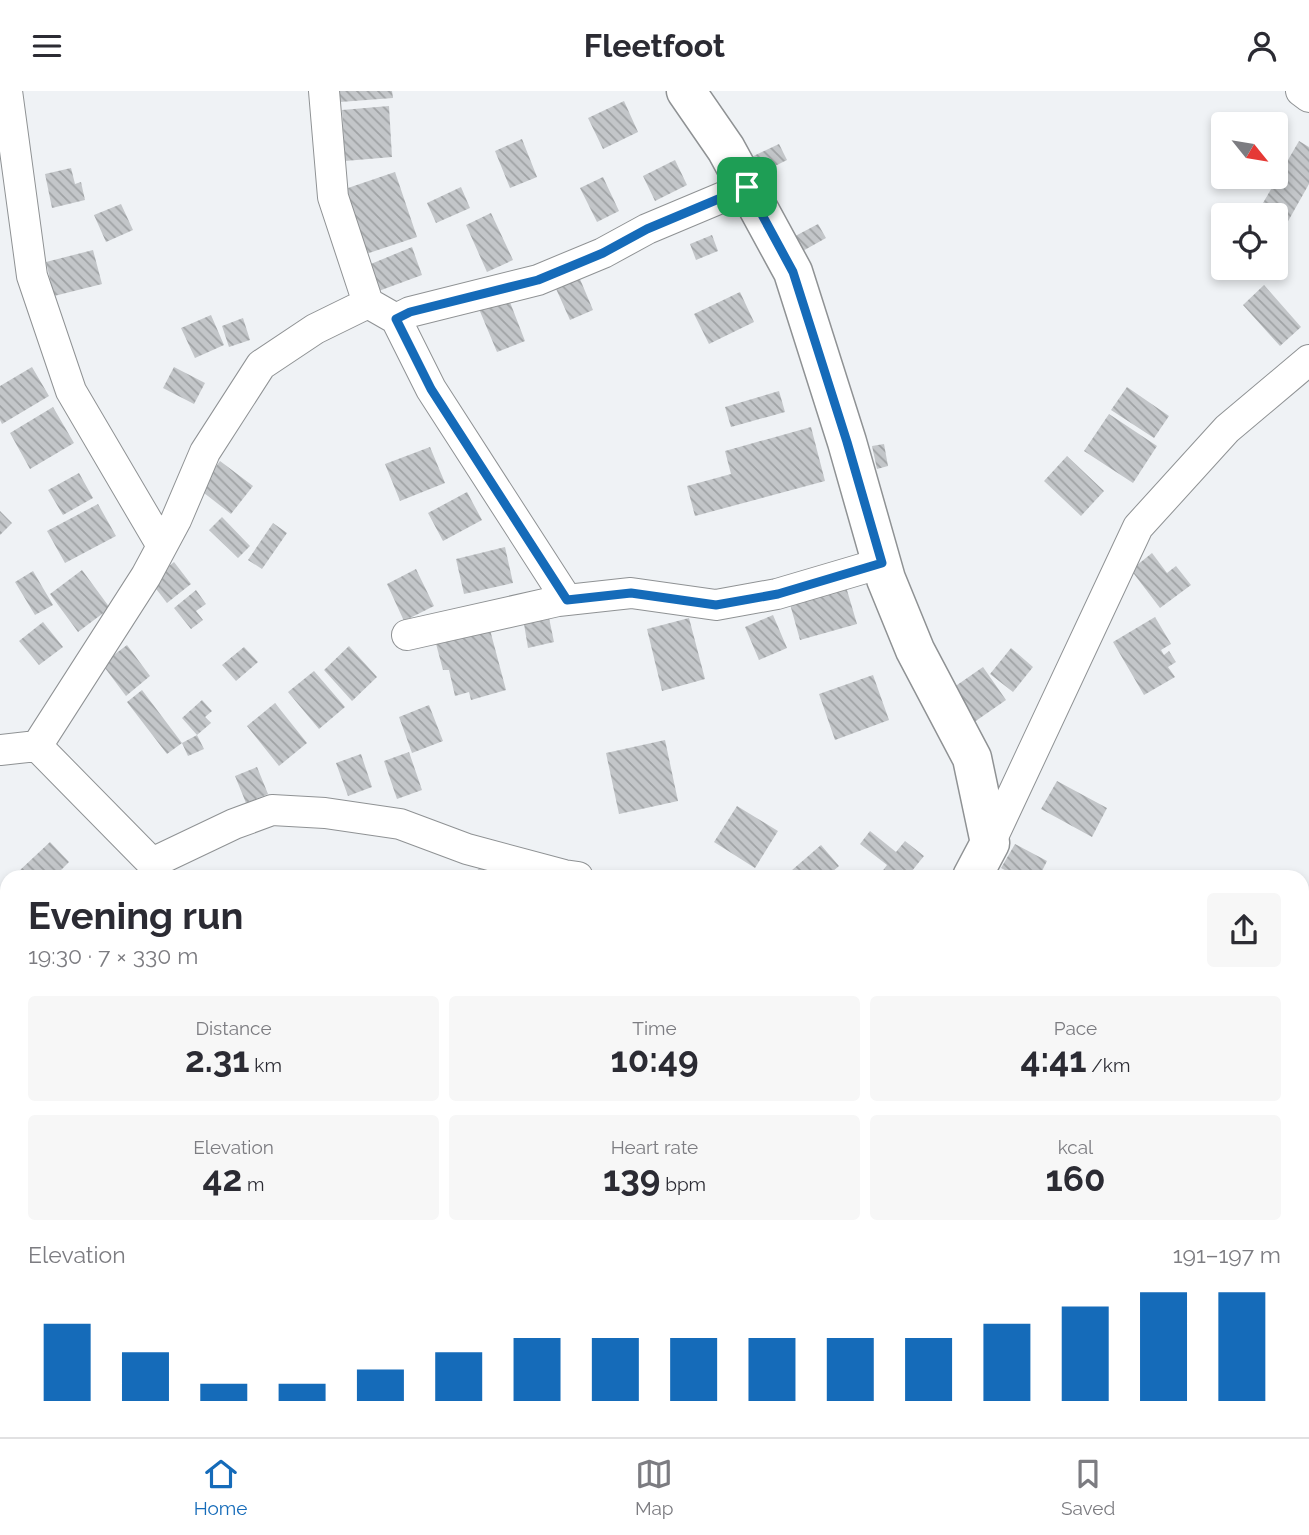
<!DOCTYPE html>
<html lang="en">
<head>
<meta charset="utf-8">
<style>
	:root { --surface:#fff; --page:#f7f7f7; --text:#2b2b33; --muted:#7c7c81; --line:#e1e1e2; --accent:#156bb9 }
	body { margin:0; font-family:Raleway,sans-serif; background:var(--page); color:var(--text); height:100vh; display:flex; flex-direction:column; font-size:26px; white-space:nowrap }
	* { box-sizing:border-box; margin:0 }
	p { font-size:23px; color:var(--muted) }
	.icon { flex:none; width:38px; height:38px; fill:none; stroke:currentColor; stroke-width:2; stroke-linecap:round; stroke-linejoin:round }
	.map { position:relative; flex:1; overflow:hidden }
	.sheet { position:absolute; left:0px; top:779px; width:1309px; height:569px; display:flex; flex-direction:column; background:var(--surface); border-radius:21px 21px 0 0; box-shadow:0 4px 10px #0003 }
	.sheet>* { flex:none }
	.needle { width:46px; rotate:120deg }
	.controls { position:absolute; left:1211px; top:21px; display:grid; gap:14px }
	.controls a { display:grid; place-items:center; width:77px; height:77px; border-radius:7px; background:var(--surface); box-shadow:0 4px 10px #0003; font-size:35px }
	.pin { position:absolute; display:grid; place-items:center; width:60px; height:60px; color:#fff; margin:-30px; border-radius:14px; box-shadow:0 4px 10px #0006 }
	.round { display:grid; place-items:center; flex:none; width:74px; height:74px; border-radius:7px; background:var(--page) }
	.head { display:flex; align-items:center; justify-content:space-between; height:119px; padding:0 28px }
	h1 { font-size:38px; font-weight:700; line-height:52px }
	.figures { display:grid; grid-template-columns:repeat(3,1fr); gap:10px; height:119px; padding:7px 28px }
	.figures div { display:grid; align-content:center; border-radius:7px; background:var(--page); text-align:center }
	.figures b { font-size:35px; font-weight:700 }
	.figures small { font-size:19px; font-weight:400 }
	.figures p { font-size:19px }
	.chart { height:196px; padding:14px 28px }
	.chart p { display:flex; justify-content:space-between }
	.chart svg { width:100%; height:126px; margin-top:7px; stroke:var(--accent); stroke-width:6 }
	header { display:flex; justify-content:space-between; align-items:center; height:91px; padding:0 28px; background:var(--surface); font-size:32px; font-weight:700 }
	.tabs { display:flex; justify-content:space-around; align-items:center; height:98px; border-top:2px solid var(--line); background:var(--surface); font-size:19px; color:var(--muted) }
	.tabs a { display:grid; justify-items:center; gap:4px }
	.tabs .on { color:var(--accent) }
	.map>svg:first-child { display:block }
</style>
</head>
<body>
<header><svg class="icon" aria-label="menu" viewBox="0 0 24 24"><path d="M4 6h16M4 12h16M4 18h16"/></svg>Fleetfoot<svg class="icon" aria-label="person" viewBox="0 0 24 24"><circle cx="12" cy="8" r="4"/><path d="M4 21q1-7 8-7t8 7"/></svg></header>
<div class="map">
<svg width="1309" height="1346" viewBox="0 0 1309 1346">
	<defs>
		<pattern id="building-back-hatch" width="6" height="6" patternUnits="userSpaceOnUse" patternTransform="scale(1.75)"><rect width="6" height="6" fill="#c3c6c9"/><path d="M-1 5l2 2M0 0l6 6M5-1l2 2" fill="none" stroke="#9fa2a4"/></pattern>
	</defs>
	<rect width="100%" height="100%" fill="#eff2f5"/>
	<path fill="url(#building-back-hatch)" d="M339,0h53l1,7 -53,4z
		M624,10l14,31 -35,17 -15,-31z
		M389,15l3,51 -47,4 -3,-51z
		M522,48l15,38 -27,11 -15,-37z
		M1299,50l10,6v37l-27,48 -6,-4v-13h-20z
		M779,53l8,16 -36,18 -8,-17z
		M675,69l12,25 -32,16 -12,-25z
		M71,77l4,16 6,-2 4,18 -33,8 -7,-34z
		M395,81l22,65 -51,17 -21,-65z
		M603,86l16,34 -22,11 -17,-34z
		M461,96l9,21 -34,15 -9,-20z
		M121,113l12,26 -27,12 -12,-27z
		M491,122l22,47 -26,12 -21,-47z
		M818,133l8,14 -34,19 -8,-15z
		M712,144l6,16 -22,9 -6,-16z
		M412,156l10,28 -46,17 -10,-26z
		M93,159l9,34 -48,12 -8,-34z
		M577,181l16,38 -23,10 -17,-38z
		M1264,194l37,42 -21,19 -37,-41z
		M740,201l14,30 -45,22 -15,-30z
		M508,206l17,44 -28,11 -18,-43z
		M211,224l13,30 -29,13 -14,-30z
		M243,227l7,22 -21,7 -7,-21z
		M32,276l17,29 -47,28 -2,-4v-34z
		M174,276l31,16 -11,21 -31,-16z
		M1127,296l42,29 -15,22 -43,-28z
		M779,300l6,21 -54,15 -6,-20z
		M53,316l21,36 -44,26 -20,-36z
		M1109,323l48,32 -24,37 -49,-32z
		M811,336l14,54 -130,35 -8,-30 44,-12 -6,-23z
		M884,353l4,22 -11,3 -5,-23z
		M430,356l15,36 -45,18 -15,-37z
		M1067,365l37,35 -23,25 -37,-35z
		M220,370l33,25 -22,28 -32,-25z
		M79,382l14,25 -30,17 -15,-25z
		M467,401l15,28 -39,21 -15,-28z
		M98,413l18,32 -51,27 -18,-32z
		M0,420l12,12 -12,12z
		M222,426l28,29 -12,12 -29,-28z
		M273,432l14,10 -25,36 -14,-9z
		M505,456l8,36 -49,11 -8,-35z
		M1152,462l15,20 9,-7 15,19 -31,23 -29,-38z
		M174,471l17,22 -24,19 -17,-22z
		M416,478l18,37 -30,15 -17,-37z
		M82,479l28,38 -32,24 -28,-38z
		M33,480l20,34 -18,10 -20,-33z
		M844,489l13,44 -57,16 -12,-43z
		M196,499l10,14 -10,7 7,9 -12,9 -17,-21z
		M548,522l6,29 -26,6 -5,-30z
		M773,524l14,33 -28,12 -14,-33z
		M1155,526l16,27 -10,6 3,5 5,-4 7,11 -8,5 7,10 -31,18 -31,-53z
		M689,527l16,61 -43,12 -15,-62z
		M43,531l20,25 -24,18 -20,-24z
		M489,535l17,64 -35,10 -2,-8 -14,4 -6,-26h-6l-8,-30z
		M127,554l23,31 -24,20 -24,-32z
		M349,555l28,31 -25,24 -28,-31z
		M244,556l14,15 -22,19 -14,-16z
		M1011,557l22,19 -20,25 -23,-18z
		M983,576l23,33 -36,25 -23,-33z
		M314,580l31,36 -26,22 -31,-37z
		M873,584l16,45 -54,20 -16,-46z
		M142,599l40,53 -15,11 -40,-52z
		M202,609l10,11 -7,6 6,6 -14,12 -15,-17z
		M275,612l32,40 -28,23 -32,-40z
		M429,614l14,36 -31,12 -13,-36z
		M197,644l7,14 -16,7 -6,-13z
		M665,649l13,61 -59,13 -13,-61z
		M409,661l13,38 -25,9 -13,-38z
		M361,663l11,33 -24,9 -12,-33z
		M257,676l11,27 -22,9 -11,-27z
		M1057,690l50,27 -15,29 -51,-28z
		M737,715l41,25 -23,37 -41,-26z
		M870,740l26,21 9,-11 19,15 -17,21h-29l9,-12 -27,-21z
		M50,751l19,20 -15,15h-29l-6,-6z
		M1015,753l32,17 -8,16h-21l-17,-9z
		M821,754l18,21 -13,11h-42z
		M483,773l14,13h-26z
		M3,841l4,4v51l-5,5 -2,-57z
		M1302,899l7,16v14l-7,3z
		M1309,937v64l-7,-17v-45z
		M275,1340h38l2,6h-38z
		M642,1340h54v6h-54z"/>
	<g fill="none" stroke-linecap="round" stroke-linejoin="round">
		<g stroke="#8f9294" stroke-width="32">
			<path id="street" d="M7,0l25,185 39,115 91,155
				M324,0l9,106 35,106
				M1301,0l8,6
				M567,509l-136,-211 -35,-70 14,-7 128,-32 65,-27 44,-24 100,-42
				M407,544l151,-34 73,-8 85,12 61,-11 105,-31
				M37,655l109,-170 30,-56 29,-68 56,-87 54,-36 53,-26 28,16
				M0,659l37,-4 115,117 6,14
				M990,752l148,-316 89,-98 82,-69
				M152,772l82,-39 38,-14 53,3 75,11 67,25 97,26 14,2
				M0,1178l7,5
				M720,1346l1,-6"/>
		</g>
		<g stroke="#8f9294" stroke-width="41">
			<path id="secondary" d="M686,0l40,58 67,123 54,170 39,137 29,71 57,108 18,85 -18,34
				M1302,1060l7,-1
				M137,1346l10,-6"/>
		</g>
		<use href="#street" stroke="#fff" stroke-width="30"/>
		<use href="#secondary" stroke="#fff" stroke-width="38"/>
	</g>
	<g fill="none" stroke-linecap="round" stroke-linejoin="round">
		<g stroke="#fff" stroke-width="14">
			<path id="route" d="M747,96l46,85 54,170 35,121 -104,31 -62,11 -85,-12 -64,7 -136,-211 -35,-70 14,-7 128,-32 65,-27 44,-24z"/>
		</g>
		<use href="#route" stroke="#156bb9" stroke-width="9"/>
	</g>
</svg>
<div class="controls">
<a><svg class="needle" viewBox="-14 -14 28 28"><path d="M0-13l5 13h-10z" fill="#e53935"/><path d="M0 13l5-13h-10z" fill="#7c7c81"/></svg></a>
<a><svg class="icon" aria-label="locate" viewBox="0 0 24 24"><circle cx="12" cy="12" r="6"/><path d="M12 2v4M12 18v4M2 12h4M18 12h4"/></svg></a>
</div>
<div class="pin" style="left:747px;top:96px;background:#1e9e55"><svg class="icon" aria-label="arrive" viewBox="0 0 24 24"><path d="M6 21V4h12l-3 4 3 4H6"/></svg></div>
<section class="sheet">
<div class="head"><div><h1>Evening run</h1><p>19:30 · 7 × 330 m</p></div><a class="round"><svg class="icon" aria-label="share" viewBox="0 0 24 24"><path d="M12 15V3M7 8l5-5 5 5M5 13v7h14v-7"/></svg></a></div>
<div class="figures">
<div><p>Distance</p><b>2.31<small> km</small></b></div>
<div><p>Time</p><b>10:49</b></div>
<div><p>Pace</p><b>4:41<small> /km</small></b></div>
</div>
<div class="figures">
<div><p>Elevation</p><b>42<small> m</small></b></div>
<div><p>Heart rate</p><b>139<small> bpm</small></b></div>
<div><p>kcal</p><b>160</b></div>
</div>
<div class="chart"><p><span>Elevation</span>191–197 m</p>
<svg viewBox="0 0 160 44" preserveAspectRatio="none"><path d="M5 44V17M15 44V27M25 44V38M35 44V38M45 44V33M55 44V27M65 44V22M75 44V22M85 44V22M95 44V22M105 44V22M115 44V22M125 44V17M135 44V11M145 44V6M155 44V6"/></svg>
</div>
</section>
</div>
<nav class="tabs">
<a class="on"><svg class="icon" aria-label="home" viewBox="0 0 24 24"><path d="M3 11l9-7 9 7M6 9v11h12V9"/></svg>Home</a>
<a><svg class="icon" aria-label="map" viewBox="0 0 24 24"><path d="M3 6l6-2 6 2 6-2v14l-6 2-6-2-6 2zM9 4v14M15 6v14"/></svg>Map</a>
<a><svg class="icon" aria-label="saved" viewBox="0 0 24 24"><path d="M7 4h10v16l-5-4-5 4z"/></svg>Saved</a>
</nav>
</body>
</html>
